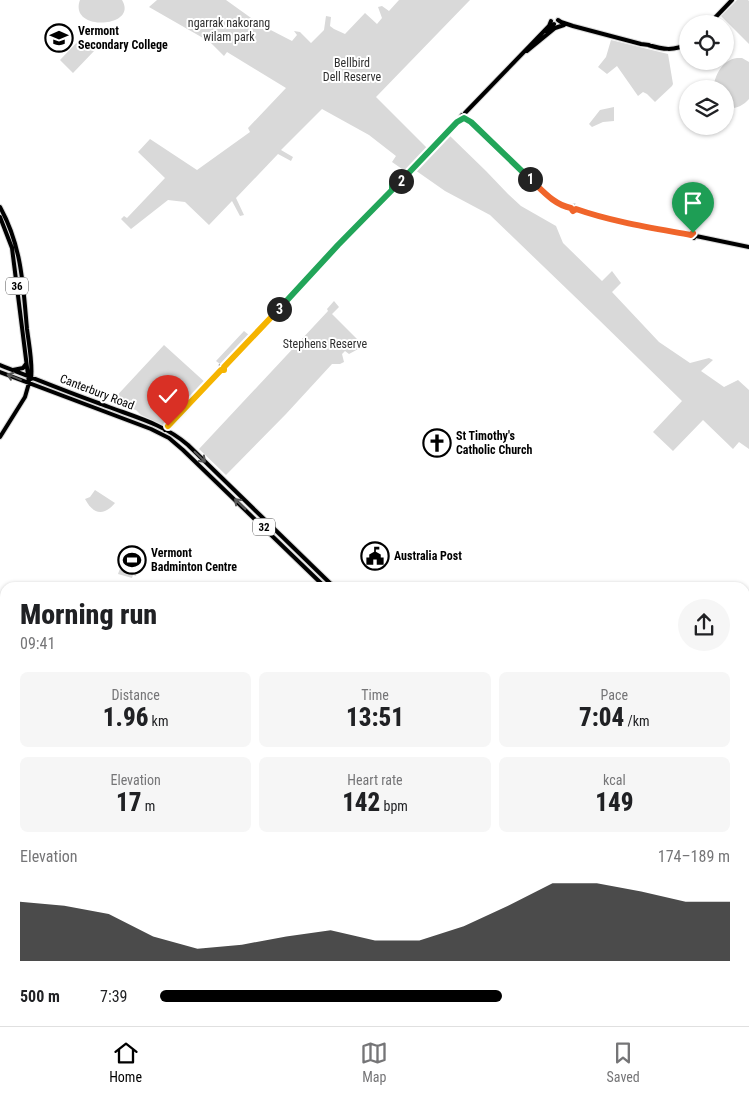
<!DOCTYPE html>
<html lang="en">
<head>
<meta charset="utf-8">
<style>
	:root { --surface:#fff; --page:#f6f6f6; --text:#202124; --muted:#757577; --line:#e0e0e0; --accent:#000 }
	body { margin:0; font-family:"Roboto Condensed",sans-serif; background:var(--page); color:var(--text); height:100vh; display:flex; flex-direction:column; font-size:19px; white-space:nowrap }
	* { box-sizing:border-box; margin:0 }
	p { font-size:16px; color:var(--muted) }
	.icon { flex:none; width:28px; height:28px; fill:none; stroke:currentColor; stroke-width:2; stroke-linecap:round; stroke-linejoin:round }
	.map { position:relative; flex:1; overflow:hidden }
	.side { position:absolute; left:0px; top:582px; width:750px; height:444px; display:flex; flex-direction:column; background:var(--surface); border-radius:15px 15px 0 0; box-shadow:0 1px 4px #0004 }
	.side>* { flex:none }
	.fabs { position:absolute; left:679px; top:15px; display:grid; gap:10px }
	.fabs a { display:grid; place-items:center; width:55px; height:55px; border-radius:50%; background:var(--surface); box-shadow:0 1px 4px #0004; font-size:25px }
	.pin { position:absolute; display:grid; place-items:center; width:42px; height:42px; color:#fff; margin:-51px -21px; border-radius:50% 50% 50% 0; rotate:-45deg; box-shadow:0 0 5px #0007 }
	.pin .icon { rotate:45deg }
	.km { position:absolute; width:25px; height:25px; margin:-12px; border-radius:50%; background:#222; color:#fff; font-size:14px; line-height:25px; text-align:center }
	.round { display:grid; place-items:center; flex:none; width:52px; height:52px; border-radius:26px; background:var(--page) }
	.summary { display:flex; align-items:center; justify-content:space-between; height:85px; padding:0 20px }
	h1 { font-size:28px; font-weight:800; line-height:38px }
	.metrics { display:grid; grid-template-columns:repeat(3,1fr); gap:8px; height:85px; padding:5px 20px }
	.metrics div { display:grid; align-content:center; border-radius:8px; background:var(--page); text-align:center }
	.metrics b { font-size:25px; font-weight:800 }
	.metrics small { font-size:14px; font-weight:400 }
	.metrics p { font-size:14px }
	.chart { height:140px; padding:10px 20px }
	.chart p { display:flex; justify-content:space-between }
	.chart svg { width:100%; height:90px; margin-top:5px; fill:var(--accent); opacity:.7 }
	ul { padding:0 20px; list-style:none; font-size:16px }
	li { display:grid; grid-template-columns:80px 60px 1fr; align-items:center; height:38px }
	li i { height:12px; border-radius:6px; background:var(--accent) }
	.tab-bar { display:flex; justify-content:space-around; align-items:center; height:70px; border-top:1px solid var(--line); background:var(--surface); font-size:14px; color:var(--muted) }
	.tab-bar a { display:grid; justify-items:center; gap:2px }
	.tab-bar .active { color:var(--accent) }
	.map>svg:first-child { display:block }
</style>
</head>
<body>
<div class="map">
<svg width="749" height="1026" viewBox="0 0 749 1026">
	<rect width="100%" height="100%" fill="#fff"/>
	<path fill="#d9d9d9" d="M80,0h42c17,28 -54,32 -42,0z
		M157,0h69l35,25 31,16 5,-6 -3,-4 6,1 11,11 13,-13 2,-14 5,1 -1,9 4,3 11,5 20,-21 12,11 5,-6 -4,-11 4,-1 7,5 10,-11h71l-94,97 51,51 -21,21h-4l-10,-7 4,-6 -27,-21 -47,-26 -41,41 12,7 -2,4 -13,-7 -42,44 8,17 -4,1 -8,-15 -23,24 -24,-23 -17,-2 -37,29 -10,-10 3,-3 3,2 38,-40 -27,-26 12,-13 47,31 53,-38 -2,-4 38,-40 -59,-36 -3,4 -14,-14 -61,-35z
		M737,0h11l1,1v43l-28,-28z
		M81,38l14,12 -22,23 -13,-13z
		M611,40l57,14 5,30 -1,2 -17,16 -8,-8 -4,-2 -5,4 -21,-30 -10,8 -9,-7 8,-10z
		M737,58h5l7,4v37c-6,7 -15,11 -24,9v-19h-12c2,-14 9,-29 24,-31z
		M614,107v14l-11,1 -11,5 -3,-3 11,-14z
		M450,136l36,35 22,23 13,12 35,20 7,17 39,38 10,-10 9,12 -9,9 47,50 31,21 19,-5 4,2 -12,11 23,16 14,-7 11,10v59l-10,-7 -6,7 -30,-29 -30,31 -20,-19 29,-31 -85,-83 -107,-103 -45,-24 -30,-21z
		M334,301l5,6 -7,7 25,25 -7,7 12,-2v3l-13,7 -4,-3 -3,3 2,8 -4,2h-8l-46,50 -60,61 -27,-26 129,-138 -1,-2z
		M244,331l5,4 -27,29h-2l-4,-3z
		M164,345l43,39 -39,40 -5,1 -22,-10 -5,-5 -25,-8z
		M95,490l20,13c-12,14 -22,11 -30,-4l5,-2z
		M128,545l17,5 -9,26 -3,-1 -1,3 -14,-4z"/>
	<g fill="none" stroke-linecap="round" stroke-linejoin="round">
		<path stroke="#a0a0a0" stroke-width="1" d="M745,1006l2,1"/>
		<g stroke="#dbdbdb" stroke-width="6">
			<path id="major" d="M558,20l3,2 12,4 68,18 8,1
				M709,24l23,-24
				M547,32l7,-8
				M648,45c14,4 26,7 40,-2
				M527,51l28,-23 9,-3
				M465,113l84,-87 2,-5
				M464,117l7,5 83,79 12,6 5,1
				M392 187a3 3 0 1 1 6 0a3 3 0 1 1-6 0Z
				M397,184l60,-62 5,-7
				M574,206l2,2 -3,3 -2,-3z
				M0,207c22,40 23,78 27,122 2,16 6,35 4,50
				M576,209l41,12 74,14
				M0,217l12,31 17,135 -4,14 -25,40
				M693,233l3,2 -2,3 -3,-2z
				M696,236l53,11
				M292,295c5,-8 17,-17 24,-25 25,-28 51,-54 77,-81
				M0,365c33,13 67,27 101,39 30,12 62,19 87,41l147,143
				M221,366l4,2 -2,3 -3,-2z
				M224,367l69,-72
				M13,370l10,-2 3,-4
				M0,372l151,57 18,9 14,12 143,138
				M165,430l56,-60
				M745,960l4,-5
				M745,965l4,-5
				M745,976l4,3
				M745,982l4,4"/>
		</g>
		<g stroke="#dbdbdb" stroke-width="7">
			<path id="highway" d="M745,671l4,-5
				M745,681l4,-5
				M400,1026l5,-5
				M408,1026l5,-5"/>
		</g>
		<use href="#major" stroke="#000" stroke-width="4"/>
		<use href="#highway" stroke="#000" stroke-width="4.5"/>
	</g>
	<defs><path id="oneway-shaft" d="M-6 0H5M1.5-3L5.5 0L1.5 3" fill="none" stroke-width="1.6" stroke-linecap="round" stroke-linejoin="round" transform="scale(1.25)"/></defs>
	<g stroke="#595959">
		<use href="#oneway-shaft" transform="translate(14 377) rotate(-158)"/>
		<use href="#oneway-shaft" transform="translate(200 457) rotate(44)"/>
		<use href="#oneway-shaft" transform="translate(240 504) rotate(-136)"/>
	</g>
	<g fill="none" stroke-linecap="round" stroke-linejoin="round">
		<g stroke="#fff" stroke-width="10">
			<path id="split-1" d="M530,179c12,11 24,26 41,29l2,3 3,-2c37,13 77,19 115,26l2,-2"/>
		</g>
		<g stroke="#fff" stroke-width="10">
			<path id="split-2" d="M401,181l56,-59 7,-4 7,4 59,57"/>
		</g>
		<g stroke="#fff" stroke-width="10">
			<path id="split-3" d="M279,309l59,-64 54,-55v-6h5l4,-3"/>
		</g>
		<g stroke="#fff" stroke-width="10">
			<path id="split-4" d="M168,426l53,-56h3v-3l55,-58"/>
		</g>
		<use href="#split-1" stroke="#f0652b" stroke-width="6"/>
		<use href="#split-2" stroke="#22a559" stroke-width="6"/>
		<use href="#split-3" stroke="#22a559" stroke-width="6"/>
		<use href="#split-4" stroke="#f5b400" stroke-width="6"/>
	</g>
	<defs>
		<g id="school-ring" transform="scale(1.4375)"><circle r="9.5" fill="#fff" stroke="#000" stroke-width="1.5"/><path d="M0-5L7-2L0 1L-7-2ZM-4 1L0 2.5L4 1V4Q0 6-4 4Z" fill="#000"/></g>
		<g id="church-ring" transform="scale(1.4375)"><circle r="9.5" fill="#fff" stroke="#000" stroke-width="1.5"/><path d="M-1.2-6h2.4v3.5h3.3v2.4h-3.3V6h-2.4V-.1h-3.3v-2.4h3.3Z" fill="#000"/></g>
		<g id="civic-ring" transform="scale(1.4375)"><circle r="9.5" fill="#fff" stroke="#000" stroke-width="1.5"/><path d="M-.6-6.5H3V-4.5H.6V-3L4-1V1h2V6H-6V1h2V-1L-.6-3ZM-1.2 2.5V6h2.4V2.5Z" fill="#000"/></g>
		<g id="stadium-ring" transform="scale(1.4375)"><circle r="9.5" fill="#fff" stroke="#000" stroke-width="1.5"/><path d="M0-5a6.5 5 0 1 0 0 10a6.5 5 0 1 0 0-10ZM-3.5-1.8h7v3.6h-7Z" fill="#000"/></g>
	</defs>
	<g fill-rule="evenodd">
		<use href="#school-ring" x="59" y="38"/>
		<use href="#church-ring" x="437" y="443"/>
		<use href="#civic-ring" x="375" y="556"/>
		<use href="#stadium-ring" x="132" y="560"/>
	</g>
	<g text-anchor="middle" stroke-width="4" stroke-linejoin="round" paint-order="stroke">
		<g fill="#fff" stroke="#4c4c4c" stroke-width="1">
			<rect x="6" y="277.5" width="22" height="17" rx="4"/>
			<rect x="253" y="518.5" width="22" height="17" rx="4"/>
		</g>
		<g font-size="11" font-weight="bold" fill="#000">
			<text x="17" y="290">36</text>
			<text x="264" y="531">32</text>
		</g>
		<g font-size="12" fill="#303030" stroke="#fff">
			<text x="229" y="27">ngarrak nakorang<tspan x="229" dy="14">wilam park</tspan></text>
			<text x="352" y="67">Bellbird<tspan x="352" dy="14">Dell Reserve</tspan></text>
			<text x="325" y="348">Stephens Reserve</text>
		</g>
		<g font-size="12" font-weight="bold" fill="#000" stroke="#fff" text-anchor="start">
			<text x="78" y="35">Vermont<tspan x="78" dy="14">Secondary College</tspan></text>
			<text x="456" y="440">St Timothy's<tspan x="456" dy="14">Catholic Church</tspan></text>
			<text x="151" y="557">Vermont<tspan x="151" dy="14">Badminton Centre</tspan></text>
			<text x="394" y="560">Australia Post</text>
		</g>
		<g font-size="12" fill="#000" stroke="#fff">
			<text transform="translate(97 392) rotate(21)" y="4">Canterbury Road</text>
		</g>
	</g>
</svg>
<div class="fabs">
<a><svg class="icon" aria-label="locate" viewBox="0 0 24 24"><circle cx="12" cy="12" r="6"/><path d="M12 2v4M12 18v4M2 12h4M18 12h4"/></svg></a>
<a><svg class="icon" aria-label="layers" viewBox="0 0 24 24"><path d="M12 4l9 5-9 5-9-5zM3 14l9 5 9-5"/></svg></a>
</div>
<div class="pin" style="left:693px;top:233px;background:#1e9e55"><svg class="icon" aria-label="arrive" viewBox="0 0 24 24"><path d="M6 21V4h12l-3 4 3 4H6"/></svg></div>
<div class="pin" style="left:168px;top:426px;background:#d93025"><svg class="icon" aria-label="check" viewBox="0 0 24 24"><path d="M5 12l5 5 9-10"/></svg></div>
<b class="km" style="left:530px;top:179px">1</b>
<b class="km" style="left:401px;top:181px">2</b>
<b class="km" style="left:279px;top:309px">3</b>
<section class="side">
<div class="summary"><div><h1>Morning run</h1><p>09:41</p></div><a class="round"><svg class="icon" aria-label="share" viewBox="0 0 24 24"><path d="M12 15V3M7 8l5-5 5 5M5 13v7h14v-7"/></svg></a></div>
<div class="metrics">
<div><p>Distance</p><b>1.96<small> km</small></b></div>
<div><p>Time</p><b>13:51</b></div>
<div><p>Pace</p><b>7:04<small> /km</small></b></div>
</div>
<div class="metrics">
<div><p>Elevation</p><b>17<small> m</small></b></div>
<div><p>Heart rate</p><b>142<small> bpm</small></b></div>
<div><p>kcal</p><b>149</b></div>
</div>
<div class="chart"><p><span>Elevation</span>174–189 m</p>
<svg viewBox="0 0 160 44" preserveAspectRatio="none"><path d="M0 44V15L10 17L20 21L30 32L40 38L50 36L60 32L70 29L80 34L90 34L100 27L110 17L120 6L130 6L140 10L150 15L160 15V44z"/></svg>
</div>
<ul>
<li><b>500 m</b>7:39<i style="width:60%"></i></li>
</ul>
</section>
</div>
<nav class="tab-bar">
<a class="active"><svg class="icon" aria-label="home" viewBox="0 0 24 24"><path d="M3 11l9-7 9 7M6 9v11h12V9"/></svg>Home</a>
<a><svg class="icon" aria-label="map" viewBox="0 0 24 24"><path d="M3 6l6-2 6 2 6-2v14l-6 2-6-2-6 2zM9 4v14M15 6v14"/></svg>Map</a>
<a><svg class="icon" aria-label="saved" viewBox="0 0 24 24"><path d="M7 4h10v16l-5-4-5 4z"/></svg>Saved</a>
</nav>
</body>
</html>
